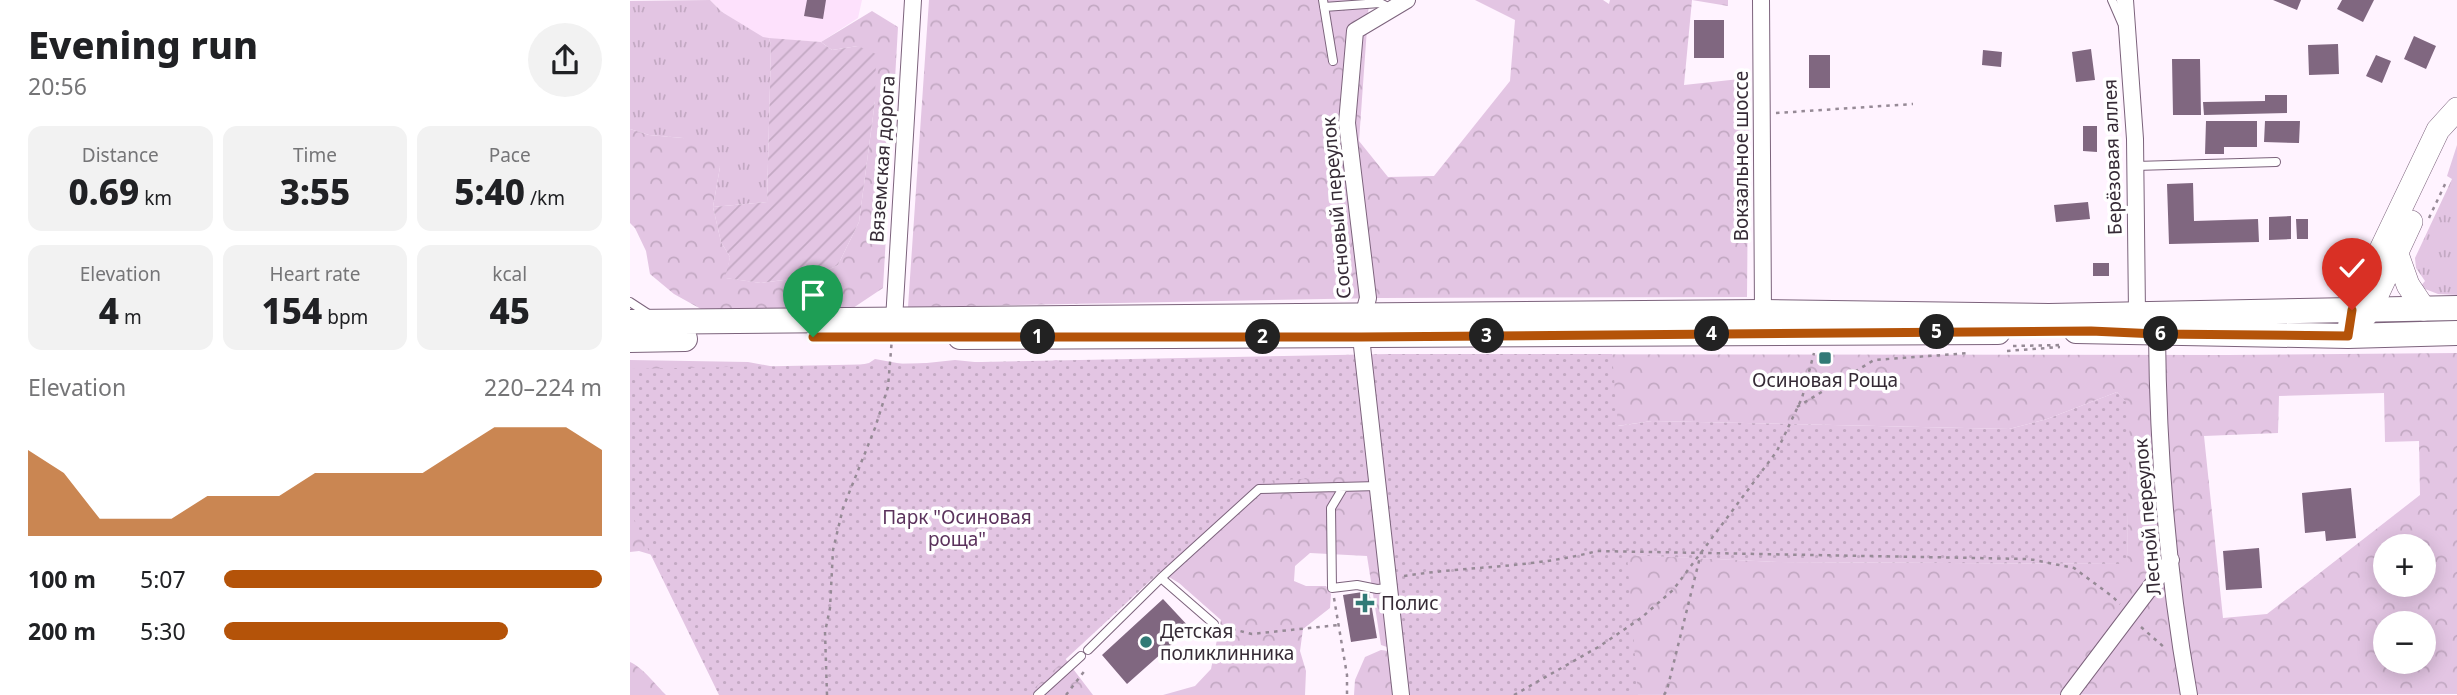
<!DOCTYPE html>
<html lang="en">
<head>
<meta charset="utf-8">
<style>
	:root { --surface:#fff; --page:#f2f2f2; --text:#202124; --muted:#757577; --accent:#b45309 }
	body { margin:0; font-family:"Noto Sans",sans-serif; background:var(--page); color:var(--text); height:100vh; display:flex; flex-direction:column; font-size:26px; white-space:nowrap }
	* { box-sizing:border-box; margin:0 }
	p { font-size:23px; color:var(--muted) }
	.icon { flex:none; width:38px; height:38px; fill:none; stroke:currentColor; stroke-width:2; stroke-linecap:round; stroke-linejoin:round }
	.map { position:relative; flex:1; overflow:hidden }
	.details { display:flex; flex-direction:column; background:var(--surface); width:630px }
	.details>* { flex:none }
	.buttons { position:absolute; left:1743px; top:534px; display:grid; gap:14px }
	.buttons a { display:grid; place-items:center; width:63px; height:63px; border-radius:50%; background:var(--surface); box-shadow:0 4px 18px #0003; font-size:35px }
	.pin { position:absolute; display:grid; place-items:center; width:60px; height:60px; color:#fff; margin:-72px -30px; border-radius:50% 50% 50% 0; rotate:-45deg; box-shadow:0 0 7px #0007 }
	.pin .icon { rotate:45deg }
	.km { position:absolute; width:35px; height:35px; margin:-18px; border-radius:50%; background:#222; color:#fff; font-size:19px; line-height:35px; text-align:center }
	.round { display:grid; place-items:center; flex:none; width:74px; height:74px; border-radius:37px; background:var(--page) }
	.head { display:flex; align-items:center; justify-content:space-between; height:119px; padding:0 28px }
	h1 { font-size:38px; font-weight:800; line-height:52px }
	.figures { display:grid; grid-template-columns:repeat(3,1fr); gap:10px; height:119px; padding:7px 28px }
	.figures div { display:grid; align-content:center; border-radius:14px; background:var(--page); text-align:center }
	.figures b { font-size:35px; font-weight:800 }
	.figures small { font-size:19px; font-weight:400 }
	.figures p { font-size:19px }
	.chart { height:196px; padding:14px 28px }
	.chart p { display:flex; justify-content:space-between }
	.chart svg { width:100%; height:126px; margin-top:7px; fill:var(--accent); opacity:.7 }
	ul { padding:0 28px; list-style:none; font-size:23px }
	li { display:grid; grid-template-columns:112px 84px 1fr; align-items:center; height:52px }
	li i { height:18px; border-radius:9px; background:var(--accent) }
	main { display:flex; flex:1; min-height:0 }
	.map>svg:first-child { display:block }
</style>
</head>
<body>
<main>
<section class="details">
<div class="head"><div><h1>Evening run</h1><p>20:56</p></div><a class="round"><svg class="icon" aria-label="share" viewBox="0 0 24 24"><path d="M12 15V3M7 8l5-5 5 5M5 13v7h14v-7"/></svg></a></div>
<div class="figures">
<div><p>Distance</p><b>0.69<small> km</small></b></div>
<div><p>Time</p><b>3:55</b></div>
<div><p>Pace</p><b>5:40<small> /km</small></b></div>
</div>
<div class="figures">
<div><p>Elevation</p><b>4<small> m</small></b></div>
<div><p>Heart rate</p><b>154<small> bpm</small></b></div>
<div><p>kcal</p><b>45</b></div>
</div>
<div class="chart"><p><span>Elevation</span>220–224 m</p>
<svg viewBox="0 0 160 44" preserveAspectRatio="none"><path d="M0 44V14L10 22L20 38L30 38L40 38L50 30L60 30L70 30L80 22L90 22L100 22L110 22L120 14L130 6L140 6L150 6L160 14V44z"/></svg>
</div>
<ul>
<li><b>100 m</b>5:07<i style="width:100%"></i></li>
<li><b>200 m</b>5:30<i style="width:75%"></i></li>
</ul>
</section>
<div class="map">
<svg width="1827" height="695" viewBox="0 0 1827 695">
	<defs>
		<pattern id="grass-tufts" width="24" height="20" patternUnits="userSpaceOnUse" patternTransform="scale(1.75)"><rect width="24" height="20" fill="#e3c5e3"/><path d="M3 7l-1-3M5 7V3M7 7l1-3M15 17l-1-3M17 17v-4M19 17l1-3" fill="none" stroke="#c3a9c3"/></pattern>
		<pattern id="forest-crowns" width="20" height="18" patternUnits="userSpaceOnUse" patternTransform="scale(1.75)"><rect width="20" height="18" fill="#e3c5e3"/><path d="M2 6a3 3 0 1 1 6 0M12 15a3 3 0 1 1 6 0" fill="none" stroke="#c3a9c3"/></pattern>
		<pattern id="park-dots" width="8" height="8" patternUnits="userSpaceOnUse" patternTransform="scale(1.75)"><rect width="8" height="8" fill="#e3c5e3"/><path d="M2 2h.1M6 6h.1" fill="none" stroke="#c3a9c3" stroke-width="1.8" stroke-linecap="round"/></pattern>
		<pattern id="garden-furrows" width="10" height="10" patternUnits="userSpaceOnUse" patternTransform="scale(1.75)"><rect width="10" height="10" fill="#e3c5e3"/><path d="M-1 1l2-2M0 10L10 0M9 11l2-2" fill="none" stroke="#c3a9c3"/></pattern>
	</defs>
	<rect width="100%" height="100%" fill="#fff3ff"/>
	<path fill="#fde1fc" d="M80,0h152l-4,18 -37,24 -58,-4 -41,-26z"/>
	<path fill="url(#grass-tufts)" d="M80,0l12,12 41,25 6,1 2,7 -4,157 -54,5 7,-40 -37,-29 -34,-3 -19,-6v-128z
		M1827,145v150l-19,-1 -18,-7 5,-6 -9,-13 -1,-10 37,-79 -5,-3z"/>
	<path fill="url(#forest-crowns)" fill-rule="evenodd" d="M299,0h440l-10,141 29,36 46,-1 76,-95 5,-61 -40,-20h128l6,4 1,-4h118v6l-36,-6 -8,85 65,-7 -2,219 -368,1 -471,9z
		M242,11l26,16 -15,261 -30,20 -143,6 -36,-20 -24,-20 -4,-23 -11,-23 -5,-5v-94l19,6 34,3 29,5 8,24 -7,40 8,35 9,15 -4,21 35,5 55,-7 22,-11 21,-43 16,-121 -17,-55 -26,4 -11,-8z
		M1827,353v341l-1051,1 -17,-341 839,1zM1487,392l12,14 -2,158 -350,-2 -184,-9 -4,-123 63,-9 357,8 38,-10zM1754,393l1,49 34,-1 1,54 -153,119 -44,4 -19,-182 74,-3 1,-37zM1755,546h39v38h-39zM1755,623h39v39h-39z
		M245,359l33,6 47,-5 39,4 29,5 33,-9 13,4 288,10 33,274 -9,-3 -14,-89 -57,-3 -15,13 -1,15 12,5h20l5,8 -1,14 -27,21 -3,22 6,20 -1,24h-142l32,-9 16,-17 10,-49 -42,-37 -22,-13 -93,87 29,38h-105l-329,-138 -20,-6 -9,1v-192l118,2 27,5h76l18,-4z
		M751,650l7,1 5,44h-39l1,-15 10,-23z
		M0,662c11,4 26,23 36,33h-36z"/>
	<path fill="url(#park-dots)" d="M759,354h223l6,72 34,-5 357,8 38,-10 70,-27 13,14 -3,158 -350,-2 -150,-7 11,140h-232l-24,-220 -124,6 -231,214h-308l-89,-183v-143z"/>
	<path fill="url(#garden-furrows)" d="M139,38l52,4 11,8 26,-4 18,8 -1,47 -16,121 -21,43 -22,11 -55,7 -36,-5 5,-21 -9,-15 -8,-35 54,-5 4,-157z"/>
	<path fill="#806780" d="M177,0h19l-3,19 -19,-3z
		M1643,0h28l-4,10z
		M1712,0h32l-11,22 -26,-13z
		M1064,20h30v38h-30z
		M1784,36l22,10 -10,23 -22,-10z
		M1708,44l1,30 -30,1 -1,-30z
		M1461,49l4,31 -19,2 -4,-30z
		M1353,50l19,2 -1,15 -19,-2z
		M1179,55h21v33h-21z
		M1746,55l15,6 -9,22 -16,-7z
		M1542,59h28l1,56h-28z
		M1635,95h22v18l-83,2 -1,-13 62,-1z
		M1576,121h51v26h-33v7h-19z
		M1635,121h35l-1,22 -35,-1z
		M1453,126h14v26l-14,-1z
		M1563,183l1,38 64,-2 1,23 -90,2 -2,-60z
		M1458,202l2,17 -34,3 -2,-17z
		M1661,216v23l-22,1v-23z
		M1666,219h12v20h-11z
		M1463,263h16v13h-16z
		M1721,488l5,50 -30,3 -1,-10 -20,2 -3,-40z
		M1629,548l3,40 -36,2 -3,-39z
		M739,591l8,47 -26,4 -8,-47z
		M533,599l27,29 -63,56 -25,-29z"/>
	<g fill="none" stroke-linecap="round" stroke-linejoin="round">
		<g stroke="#7c637c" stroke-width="10">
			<path id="service" d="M693,0l10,61
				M1482,0l10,23
				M694,7l56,-4 12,6
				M1505,166l141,-4
				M0,302l20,13
				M713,488l-12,20 1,80 25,-3 20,4 12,-1
				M531,578l53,46
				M458,650l73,-72 98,-89 119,-3
				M408,695l43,-39"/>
		</g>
		<g stroke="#7c637c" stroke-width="18">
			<path id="minor" d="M1131,0l2,312
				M1495,0l10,139 2,174
				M733,316l5,-18 -21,-175 8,-92 52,-31
				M264,320l19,-320
				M1527,334c1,120 11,243 32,361
				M731,337l40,358
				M1439,695l102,-135"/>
		</g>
		<g stroke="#7c637c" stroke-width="24">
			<path id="secondary" d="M1767,254l11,31 16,24
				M1730,322l10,-12 41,-88
				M1718,336l4,-26 86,-180 19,-21"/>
		</g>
		<g stroke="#7c637c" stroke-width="26">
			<path id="primary" d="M0,322l1133,-10 286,4 408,-8
				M1446,331l272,5 109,-3
				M330,337l1038,-5
				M0,340l55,-1"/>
		</g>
		<path stroke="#968a96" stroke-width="2.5" stroke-dasharray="3.5 5" stroke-linecap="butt" d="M1146,113l137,-9
			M1799,218l18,-38
			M1383,346l49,-1
			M1377,351l53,-4
			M1167,407l77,-47 95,-7
			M774,576c64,-10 130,-8 193,-25l432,8 45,9 39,29 7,7
			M704,598l13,77v20
			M594,627l28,7 86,-9
			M1511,627l24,21
			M197,695l-2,-63 5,-24 3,-58 10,-42 32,-80 13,-41 4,-49
			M436,695l20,-26
			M884,695l86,-49 41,-28 32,-28 104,-139 25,-53 12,-45
			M1034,695l3,-5 33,-133"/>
		<use href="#service" stroke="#fff" stroke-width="8"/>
		<use href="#minor" stroke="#fff" stroke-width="16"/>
		<use href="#secondary" stroke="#fff" stroke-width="23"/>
		<use href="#primary" stroke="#fff" stroke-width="24"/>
	</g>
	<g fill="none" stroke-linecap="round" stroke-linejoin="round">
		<g stroke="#fff" stroke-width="14">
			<path id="route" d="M183,337h548l730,-6 66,3 191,2 4,-26"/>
		</g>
		<use href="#route" stroke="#b45309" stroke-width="9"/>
	</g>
	<g fill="#317a76" stroke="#fff" stroke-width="2.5">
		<rect x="1188" y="351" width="14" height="14" rx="3.5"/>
		<path d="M731.5 592.5h7v7h7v7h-7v7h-7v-7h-7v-7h7z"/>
		<circle cx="516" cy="642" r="7"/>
	</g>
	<g text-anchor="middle" stroke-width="7" stroke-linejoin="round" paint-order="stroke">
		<g font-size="19" fill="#352a35" stroke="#fff">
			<text transform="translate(1111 156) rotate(-90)" y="7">Вокзальное шоссе</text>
			<text transform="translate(1482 157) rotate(-92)" y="7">Берёзовая аллея</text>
			<text transform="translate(252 159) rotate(-86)" y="7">Вяземская дорога</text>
			<text transform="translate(706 208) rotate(-95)" y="7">Сосновый переулок</text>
			<text transform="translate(1517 517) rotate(-95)" y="7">Лесной переулок</text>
		</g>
		<g font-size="19" fill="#352a35" stroke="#fff" text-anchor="start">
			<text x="1195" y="387" text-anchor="middle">Осиновая Роща</text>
			<text x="751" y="610">Полис</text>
			<text x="530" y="638">Детская<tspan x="530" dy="22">поликлинника</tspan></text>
		</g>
		<g font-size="19" fill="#5b325c" stroke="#fff">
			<text x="327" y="524">Парк "Осиновая<tspan x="327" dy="22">роща"</tspan></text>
		</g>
	</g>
</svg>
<div class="buttons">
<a>+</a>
<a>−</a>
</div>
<div class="pin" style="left:183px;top:337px;background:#1e9e55"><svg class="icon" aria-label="arrive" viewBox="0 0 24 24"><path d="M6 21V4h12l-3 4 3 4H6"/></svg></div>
<div class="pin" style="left:1722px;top:310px;background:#d93025"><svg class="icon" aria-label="check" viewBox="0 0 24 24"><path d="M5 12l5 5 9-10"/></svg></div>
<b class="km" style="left:408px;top:337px">1</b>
<b class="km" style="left:633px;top:337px">2</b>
<b class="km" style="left:857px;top:336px">3</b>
<b class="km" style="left:1082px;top:334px">4</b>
<b class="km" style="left:1307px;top:332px">5</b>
<b class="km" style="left:1531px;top:334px">6</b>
</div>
</main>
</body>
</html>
